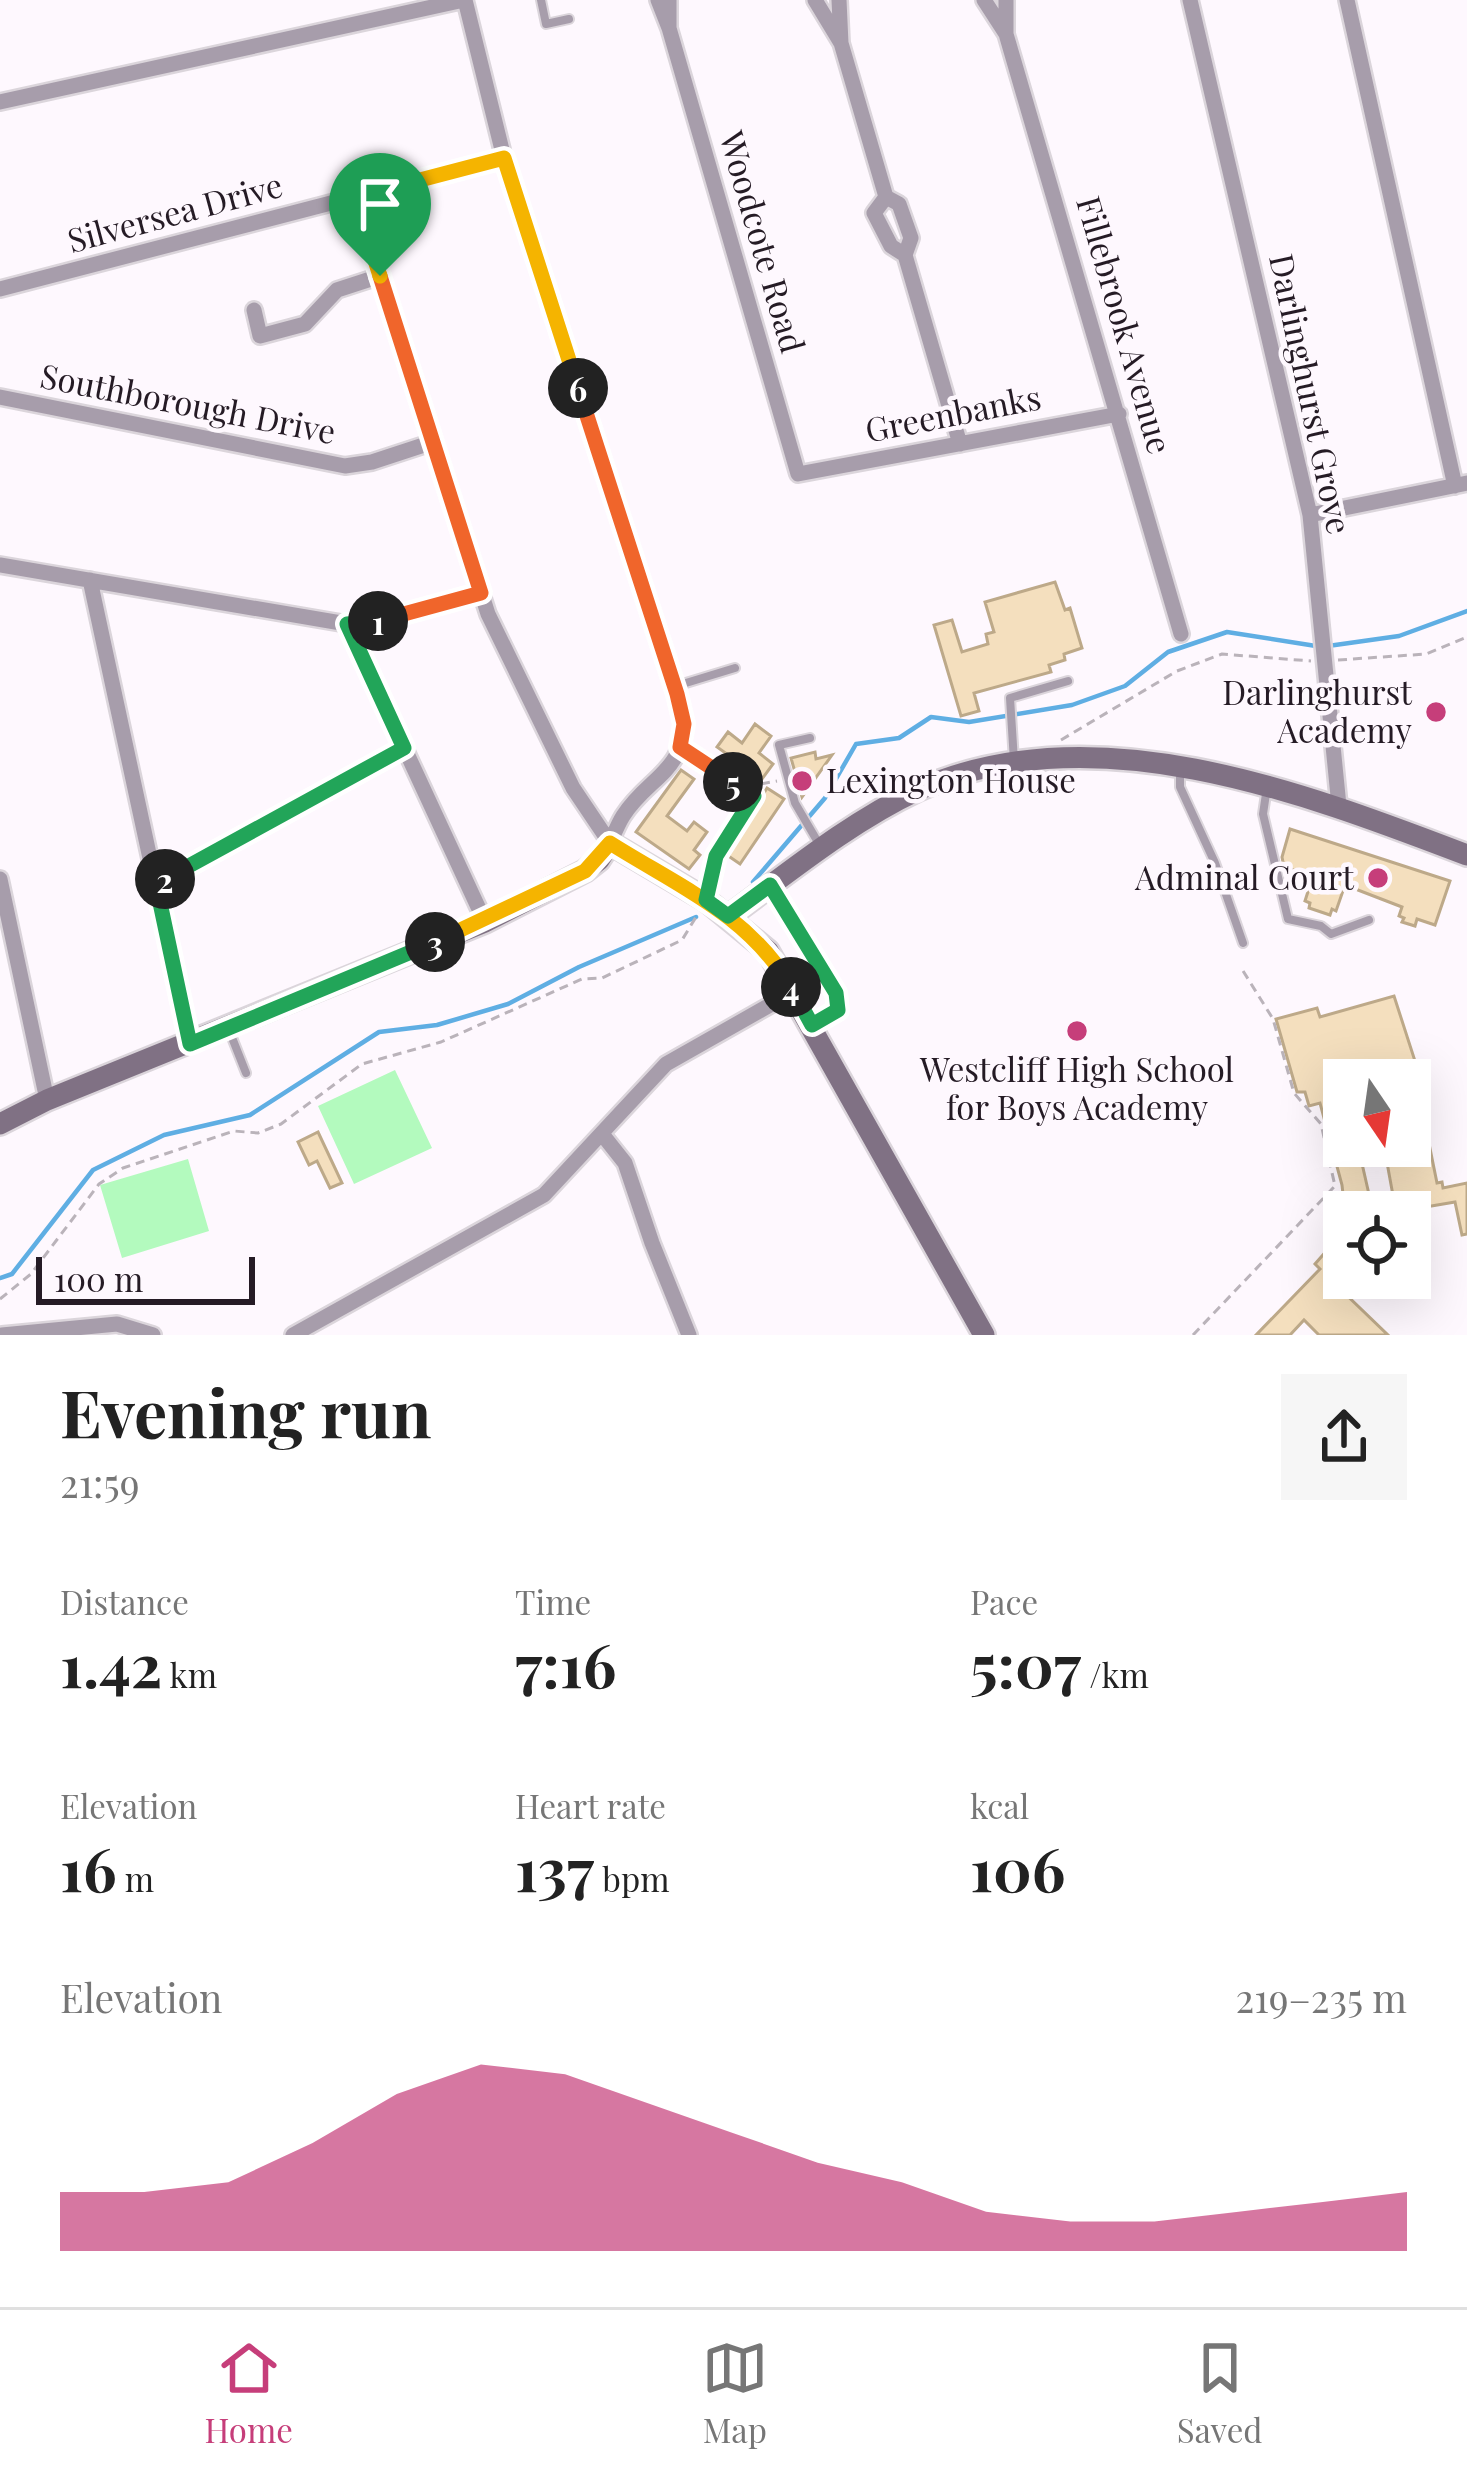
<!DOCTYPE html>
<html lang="en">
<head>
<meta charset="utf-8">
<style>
	:root { --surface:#fff; --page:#f6f6f6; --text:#222; --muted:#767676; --line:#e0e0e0; --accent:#c63e7a }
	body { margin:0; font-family:"Playfair Display",serif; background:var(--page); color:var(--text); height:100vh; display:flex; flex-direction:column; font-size:45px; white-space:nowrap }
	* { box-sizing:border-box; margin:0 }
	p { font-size:39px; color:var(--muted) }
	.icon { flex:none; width:66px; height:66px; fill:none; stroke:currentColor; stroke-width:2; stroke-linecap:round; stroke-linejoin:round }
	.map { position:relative; height:1335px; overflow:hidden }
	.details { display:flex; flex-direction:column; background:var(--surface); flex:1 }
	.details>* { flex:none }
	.needle { width:78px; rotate:167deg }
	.fabs { position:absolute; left:1323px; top:1059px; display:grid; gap:24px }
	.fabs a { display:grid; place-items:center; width:108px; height:108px; border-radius:0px; background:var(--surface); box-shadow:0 12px 48px #0002; font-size:60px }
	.scale { position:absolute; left:36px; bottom:30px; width:219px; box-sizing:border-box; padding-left:12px; border:6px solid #251b25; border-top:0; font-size:33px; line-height:42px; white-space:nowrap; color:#251b25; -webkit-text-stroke:9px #fef8fe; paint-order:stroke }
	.pin { position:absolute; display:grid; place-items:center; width:102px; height:102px; color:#fff; margin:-123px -51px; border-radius:50% 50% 50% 0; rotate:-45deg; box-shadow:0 0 12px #0007 }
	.pin .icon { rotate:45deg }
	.km { position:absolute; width:60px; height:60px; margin:-30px; border-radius:50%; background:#222; color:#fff; font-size:33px; line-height:60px; text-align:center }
	.round { display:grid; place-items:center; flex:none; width:126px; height:126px; border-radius:0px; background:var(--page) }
	.head { display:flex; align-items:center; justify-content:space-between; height:204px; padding:0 60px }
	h1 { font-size:66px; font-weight:700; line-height:90px }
	.metrics { display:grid; grid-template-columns:repeat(3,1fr); gap:18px; height:204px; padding:12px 60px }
	.metrics div { display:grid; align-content:center }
	.metrics b { font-size:60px; font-weight:700 }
	.metrics small { font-size:33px; font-weight:400 }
	.metrics p { font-size:33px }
	.chart { height:336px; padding:24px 60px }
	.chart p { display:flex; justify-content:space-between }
	.chart svg { width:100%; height:216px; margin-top:12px; fill:var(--accent); opacity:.7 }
	.menu { display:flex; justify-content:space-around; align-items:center; height:168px; border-top:3px solid var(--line); background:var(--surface); font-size:33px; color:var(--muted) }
	.menu a { display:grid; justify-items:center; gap:6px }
	.menu .on { color:var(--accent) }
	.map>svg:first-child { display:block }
</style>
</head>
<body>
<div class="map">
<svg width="1467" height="1335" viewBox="0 0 1467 1335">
	<rect width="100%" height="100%" fill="#fef8fe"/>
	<path fill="#b3fabe" d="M395,1070l37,78 -78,36 -36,-78z
		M188,1159l21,72 -87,27 -22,-73z"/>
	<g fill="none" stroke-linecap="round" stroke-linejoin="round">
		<path stroke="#5faee3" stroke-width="4.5" d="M1328,646l71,-10 68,-25
			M753,882l72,-84 31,-54 43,-6 32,-21 38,5 103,-17 53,-19 43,-34 59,-20 89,14
			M0,1278l12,-4 81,-104 71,-35 86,-20 129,-83 58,-7 71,-21 71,-37 117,-50"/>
	</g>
	<path fill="#f4dfbe" stroke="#bda989" stroke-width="3" d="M1055,582l10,28 5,-2 12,40 -18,6 1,6 -16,5 2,7 -77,21 5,18 -18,5 -27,-91 18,-5 10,32 26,-8 -2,-10 8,-2 -9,-30z
		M755,724l16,12 -12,17 14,11 -11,15 -45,-32 11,-15 14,11z
		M815,752l1,7 16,-4 -30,42 -11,-39z
		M681,770l13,9 -27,37 20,15 7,-9 13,10 -13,18 6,5 -11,14 -53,-37z
		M767,788l17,11 -44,65 -13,-9z
		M1290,829l160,52 -15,44 -18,-6 -2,7 -13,-4 2,-4 -5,-2 3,-9 -57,-22 -9,26 -4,-2 -2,6 -21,-7 1,-5 -5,-2 8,-25 -29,-9 -2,-10z
		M1394,996l21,65 -48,19h-29l6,19v47h14l15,66h-28l-3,-27 -22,-82 -11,3 -4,-14h-8l-21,-73 41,-11 3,9z
		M1421,1104l16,79 5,-1 1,6 24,-5v51l-5,1 -7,-33 -59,10 -12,-66h26v-40z
		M318,1132l24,51 -12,5 -13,-27 -8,4 -11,-23z
		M1344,1231v40l-11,11 55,53h-69l-15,-15 -14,15h-34l64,-66 -5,-5z"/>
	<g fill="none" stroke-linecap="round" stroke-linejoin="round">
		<g stroke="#dbd5db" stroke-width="12">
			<path id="lane" d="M541,0l5,24 23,-5
				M676,686l59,-18
				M810,738l-31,7 16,58 24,41
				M682,748l72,48 -38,60
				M1014,761l-4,-63 58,-17
				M1180,771v16l35,76 28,80
				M1267,787l-4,27 25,105 33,7 10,8 38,-14
				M770,887l66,106 2,17 -24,14
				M229,1030l17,43"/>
		</g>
		<g stroke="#dbd5db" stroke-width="20">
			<path id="street" d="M658,0l11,28v-28
				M815,0l26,43 -2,-43
				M984,0l22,34v-34
				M1190,0l120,515 29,291
				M1347,0l108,486
				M669,28l129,446 321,-60
				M1006,34l175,600
				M841,43l45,154 13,7 12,34 -6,17 -14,-9 -17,-33 12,-16
				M0,102l464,-102
				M355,197l133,417 85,174 37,55c4,-9 8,-19 13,-27 26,-41 67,-45 59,-105l-178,-553 -39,-158
				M905,255l55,189
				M0,289l504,-131
				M254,310l6,26 45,-12 32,-34 43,-14
				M0,397l345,69 27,-4 61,-20
				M1310,515l157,-32
				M0,565l347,59 27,-3 107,-28
				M90,580l100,464
				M347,624l138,298
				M0,879l47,221
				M156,884l248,-136
				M602,1134l23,29 27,80 37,92
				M2,1335l115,-11 36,11
				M293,1335l251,-140 122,-131 127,-72"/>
		</g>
		<g stroke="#dbd5db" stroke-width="26">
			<path id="secondary" d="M728,917c60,-44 122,-95 190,-127 173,-79 384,2 549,65
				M0,1124l47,-24 438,-178 100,-51 14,-11 11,-17 96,57 62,51 216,384"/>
		</g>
		<path stroke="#bab3ba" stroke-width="3" stroke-dasharray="9 6" stroke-linecap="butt" d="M1338,660l88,-6 41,-17
			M1061,740l116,-69 45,-17 89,7
			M761,784l16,-3
			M0,1299l31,-25 68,-90 24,-16 111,-37 24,2 23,-9 81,-60 79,-22 141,-63 20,-1 80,-38 14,-23
			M1193,1335l142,-149 -14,-62 -27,-31 -21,-74 -33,-53"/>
		<use href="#lane" stroke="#a79dab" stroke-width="8"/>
		<use href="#street" stroke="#a79dab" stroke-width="15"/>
		<use href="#secondary" stroke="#807184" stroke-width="21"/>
	</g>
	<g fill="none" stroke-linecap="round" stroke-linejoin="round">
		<g stroke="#fff" stroke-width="24">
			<path id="split-1" d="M378,621l103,-28 -101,-317"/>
		</g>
		<g stroke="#fff" stroke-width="24">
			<path id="split-2" d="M165,879l239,-131 -57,-124 31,-3"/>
		</g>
		<g stroke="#fff" stroke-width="24">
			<path id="split-3" d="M165,879l-9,5 34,160 245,-102"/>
		</g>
		<g stroke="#fff" stroke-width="24">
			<path id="split-4" d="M435,942l150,-71 25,-28c68,43 139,72 181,144"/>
		</g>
		<g stroke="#fff" stroke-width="24">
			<path id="split-5" d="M733,782l21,14 -38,60 -10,44 22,16 42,-31 66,108 2,17 -26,15 -21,-38"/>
		</g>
		<g stroke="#fff" stroke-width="24">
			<path id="split-6" d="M578,388l99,306 7,30 -4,23 53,35"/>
		</g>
		<g stroke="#fff" stroke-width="24">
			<path id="split-7" d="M380,276l-25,-79 149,-39 74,230"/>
		</g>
		<use href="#split-1" stroke="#f0652b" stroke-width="15"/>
		<use href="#split-2" stroke="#22a559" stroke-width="15"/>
		<use href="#split-3" stroke="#22a559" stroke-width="15"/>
		<use href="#split-4" stroke="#f5b400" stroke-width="15"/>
		<use href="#split-5" stroke="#22a559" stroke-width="15"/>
		<use href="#split-6" stroke="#f0652b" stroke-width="15"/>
		<use href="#split-7" stroke="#f5b400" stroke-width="15"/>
	</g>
	<g fill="#c63e7a" stroke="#fef8fe" stroke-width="4.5">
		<circle cx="1436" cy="712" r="12"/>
		<circle cx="802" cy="781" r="12"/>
		<circle cx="1378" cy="878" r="12"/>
		<circle cx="1077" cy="1031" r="12"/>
	</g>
	<g text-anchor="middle" stroke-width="9" stroke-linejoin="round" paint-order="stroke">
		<g font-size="33" fill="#251b25" stroke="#fef8fe">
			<text transform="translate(175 213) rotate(-15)" y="12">Silversea Drive</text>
			<text transform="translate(762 242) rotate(74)" y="12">Woodcote Road</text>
			<text transform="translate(1124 325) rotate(74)" y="12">Fillebrook Avenue</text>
			<text transform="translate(1310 394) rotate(78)" y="12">Darlinghurst Grove</text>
			<text transform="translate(188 404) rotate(11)" y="12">Southborough Drive</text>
			<text transform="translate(953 414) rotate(-11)" y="12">Greenbanks</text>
		</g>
		<g font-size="33" fill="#251b25" stroke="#fef8fe" text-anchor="end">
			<text x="1412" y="705">Darlinghurst<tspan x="1412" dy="38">Academy</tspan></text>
			<text x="826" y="793" text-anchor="start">Lexington House</text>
			<text x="1354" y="890">Adminal Court</text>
			<text x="1077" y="1082" text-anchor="middle">Westcliff High School<tspan x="1077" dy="38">for Boys Academy</tspan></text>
		</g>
	</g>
</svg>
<div class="fabs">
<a><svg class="needle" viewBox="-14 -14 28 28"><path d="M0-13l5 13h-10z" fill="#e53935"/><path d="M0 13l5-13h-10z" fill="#767676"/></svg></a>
<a><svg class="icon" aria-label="locate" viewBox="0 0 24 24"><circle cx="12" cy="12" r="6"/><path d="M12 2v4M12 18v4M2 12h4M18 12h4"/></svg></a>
</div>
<div class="scale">100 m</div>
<div class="pin" style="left:380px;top:276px;background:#1e9e55"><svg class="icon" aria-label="arrive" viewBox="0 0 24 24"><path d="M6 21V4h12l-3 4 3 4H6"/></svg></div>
<b class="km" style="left:378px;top:621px">1</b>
<b class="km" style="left:165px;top:879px">2</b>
<b class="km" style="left:435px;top:942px">3</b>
<b class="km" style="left:791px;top:987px">4</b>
<b class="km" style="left:733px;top:782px">5</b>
<b class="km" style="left:578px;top:388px">6</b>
</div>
<section class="details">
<div class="head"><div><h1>Evening run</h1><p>21:59</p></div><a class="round"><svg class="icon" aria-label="share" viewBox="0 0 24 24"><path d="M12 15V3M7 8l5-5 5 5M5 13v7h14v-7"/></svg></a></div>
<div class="metrics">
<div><p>Distance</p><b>1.42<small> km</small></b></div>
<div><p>Time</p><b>7:16</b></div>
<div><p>Pace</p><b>5:07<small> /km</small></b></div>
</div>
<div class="metrics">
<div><p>Elevation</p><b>16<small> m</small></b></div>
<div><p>Heart rate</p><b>137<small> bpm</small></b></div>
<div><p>kcal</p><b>106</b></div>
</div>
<div class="chart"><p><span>Elevation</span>219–235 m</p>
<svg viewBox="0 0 160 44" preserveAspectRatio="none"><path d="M0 44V32L10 32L20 30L30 22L40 12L50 6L60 8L70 14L80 20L90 26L100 30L110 36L120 38L130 38L140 36L150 34L160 32V44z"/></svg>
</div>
</section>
<nav class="menu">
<a class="on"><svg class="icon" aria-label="home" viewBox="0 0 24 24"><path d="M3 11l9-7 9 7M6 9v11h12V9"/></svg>Home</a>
<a><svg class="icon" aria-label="map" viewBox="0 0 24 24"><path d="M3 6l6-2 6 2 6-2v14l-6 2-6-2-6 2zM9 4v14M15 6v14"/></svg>Map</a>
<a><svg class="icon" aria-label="saved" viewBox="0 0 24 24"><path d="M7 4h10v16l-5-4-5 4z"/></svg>Saved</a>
</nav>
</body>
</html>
